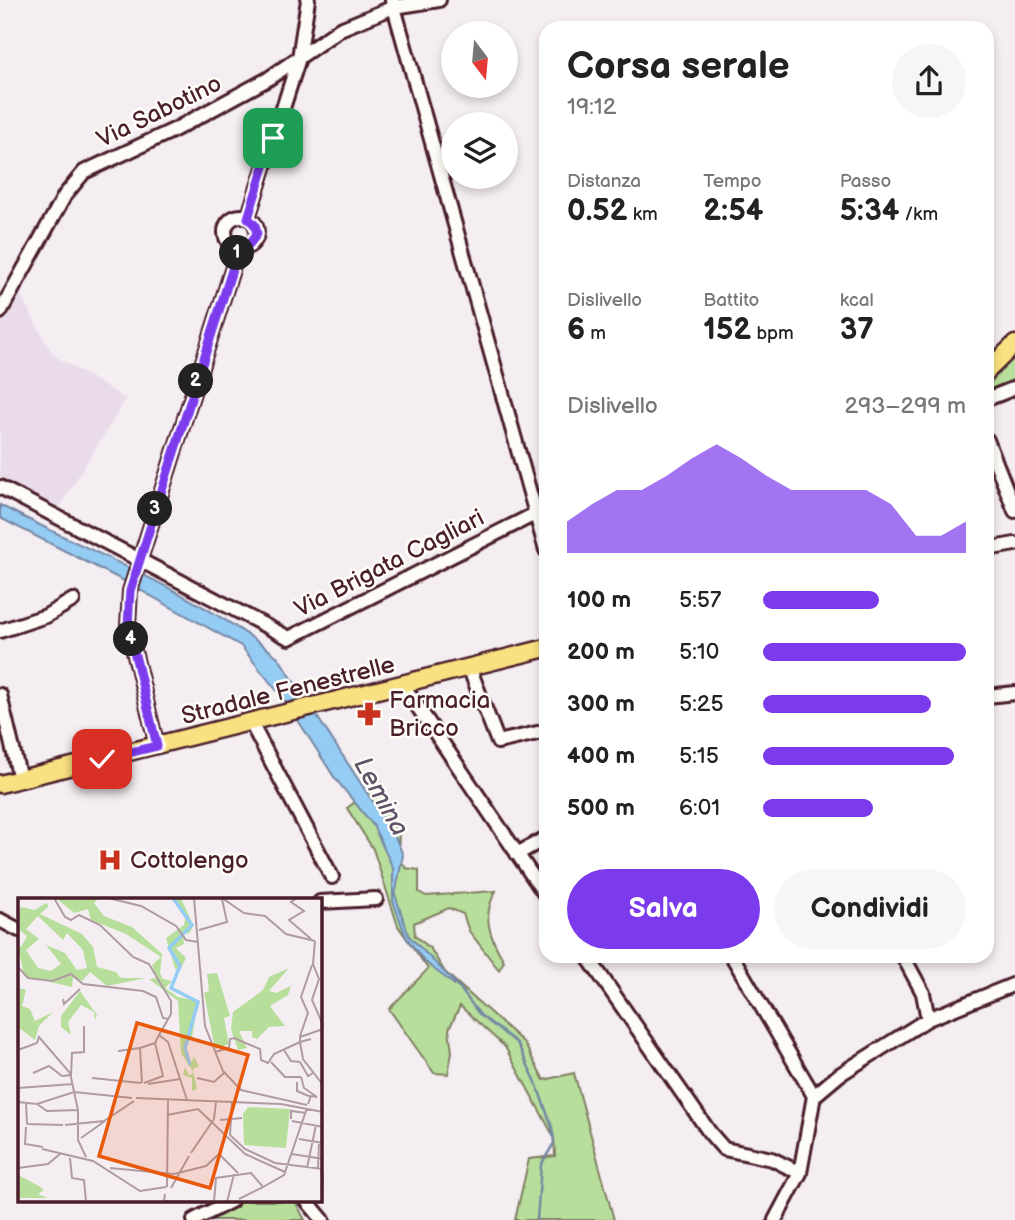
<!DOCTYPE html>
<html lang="it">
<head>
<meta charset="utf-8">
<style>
	:root { --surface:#fff; --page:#f6f6f6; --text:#222; --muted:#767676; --accent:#7c3aed }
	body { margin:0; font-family:"Balsamiq Sans",sans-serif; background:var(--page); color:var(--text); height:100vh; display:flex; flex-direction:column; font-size:26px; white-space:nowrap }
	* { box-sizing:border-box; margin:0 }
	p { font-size:23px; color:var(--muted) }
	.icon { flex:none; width:38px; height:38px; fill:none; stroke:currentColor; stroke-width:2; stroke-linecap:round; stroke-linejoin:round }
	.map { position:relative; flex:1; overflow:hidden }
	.sheet { position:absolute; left:539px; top:21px; width:455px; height:942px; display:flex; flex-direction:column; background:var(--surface); border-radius:21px; box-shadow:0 4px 10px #0003 }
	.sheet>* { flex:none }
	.needle { width:46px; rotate:164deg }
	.controls { position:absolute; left:441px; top:21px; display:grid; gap:14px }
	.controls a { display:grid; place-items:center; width:77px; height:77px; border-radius:50%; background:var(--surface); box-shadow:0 4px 10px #0003; font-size:35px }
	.pin { position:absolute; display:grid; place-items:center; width:60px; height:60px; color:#fff; margin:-30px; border-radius:14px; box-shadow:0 4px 10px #0006 }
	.km { position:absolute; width:35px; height:35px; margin:-18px; border-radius:50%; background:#222; color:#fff; font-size:19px; line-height:35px; text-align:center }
	.round { display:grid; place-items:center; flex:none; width:74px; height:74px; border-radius:37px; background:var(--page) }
	.head { display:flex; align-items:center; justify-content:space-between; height:119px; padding:0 28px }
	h1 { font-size:38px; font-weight:800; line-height:52px }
	.metrics { display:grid; grid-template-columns:repeat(3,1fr); gap:10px; height:119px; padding:7px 28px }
	.metrics div { display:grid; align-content:center }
	.metrics b { font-size:30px; font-weight:800 }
	.metrics small { font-size:19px; font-weight:400 }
	.metrics p { font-size:19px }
	.chart { height:196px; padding:14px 28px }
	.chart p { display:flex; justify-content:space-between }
	.chart svg { width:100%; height:126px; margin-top:7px; fill:var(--accent); opacity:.7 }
	.action { display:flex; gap:14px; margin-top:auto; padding:14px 28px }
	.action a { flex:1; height:80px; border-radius:42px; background:var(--accent); color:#fff; font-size:28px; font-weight:800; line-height:80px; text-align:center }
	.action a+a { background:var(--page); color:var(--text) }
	ul { padding:0 28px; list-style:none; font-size:23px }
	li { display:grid; grid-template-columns:112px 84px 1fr; align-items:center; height:52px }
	li i { height:18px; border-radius:9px; background:var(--accent) }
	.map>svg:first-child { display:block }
</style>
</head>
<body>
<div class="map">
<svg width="1015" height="1220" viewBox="0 0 1015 1220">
	<rect width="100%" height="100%" fill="#f4edf1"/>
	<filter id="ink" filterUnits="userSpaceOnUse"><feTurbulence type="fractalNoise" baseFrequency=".0143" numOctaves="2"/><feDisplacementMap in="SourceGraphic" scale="14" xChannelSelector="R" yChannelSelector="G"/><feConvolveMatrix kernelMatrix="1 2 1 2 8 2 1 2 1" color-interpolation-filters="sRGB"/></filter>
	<g filter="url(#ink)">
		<path fill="#eadbea" d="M20,294l33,61 73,44 -69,112 -57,-35v-152z"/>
		<path fill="#b7df9b" stroke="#807f63" stroke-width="2" d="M1015,354v29l-20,10 -8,-6z
			M381,783l10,37 8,14 -1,22 8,12 13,2v22l7,4 70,-5c-15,25 -6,47 8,70l-5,9 -30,-39 -6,-17 -14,-6 -35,15 1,13 15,12 15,24 79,71 20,37 30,-7 40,147h-99l14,-61 26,-3 -1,-19 -49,-90 -45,-41 -11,23 3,23 -4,22 -14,-1 -45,-64 39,-40 -30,-43 -25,-77 -26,-41z
			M243,1201h52l10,19h-101z"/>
		<path fill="#94ccf3" stroke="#7687a3" stroke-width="2" d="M0,505c93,49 195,86 278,152l116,177 9,21 -8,40 14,41 56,57 -40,-31 -19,-25 -13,-36v-33l-20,-43 -39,-48 -45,-71 -48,-60 -119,-66 -122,-62z"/>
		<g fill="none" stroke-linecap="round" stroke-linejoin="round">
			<path stroke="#7687a3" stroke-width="2.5" d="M462,991l18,24 37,28 18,37 17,47 2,16 -13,22 -4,55"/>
			<g stroke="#4a1f2b" stroke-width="18">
				<path id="minor" d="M392,0l154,550
					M225 232a16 16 0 1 1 32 0a16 16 0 1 1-32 0Z
					M248,218l51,-160 9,-58
					M0,312l65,-117 19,-23 90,-42 94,-51 72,-50 54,-22 45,-7
					M987,399l28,-11
					M987,440l28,71
					M0,487l289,151 248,-125
					M987,549l28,-5
					M0,631l46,-15 27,-16
					M469,667l29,75 48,-11
					M403,685l143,211
					M0,695l20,84
					M987,696l28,-3
					M251,723l81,154
					M157,746l-29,-120 2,-35 109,-343
					M517,854l29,-16
					M320,902l56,-3
					M0,920l19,10
					M587,956l123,177 14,16 48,10 28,14 -25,47
					M732,956l82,140 -14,77
					M928,1019l87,-35
					M814,1096l25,-21 89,-56 -5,-26 -20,-37
					M307,1201l16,19
					M194,1220l37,-19"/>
			</g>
			<g stroke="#4a1f2b" stroke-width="21">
				<path id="major" d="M987,371l28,-27
					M0,784l546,-136"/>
			</g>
			<use href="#minor" stroke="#fdfcf7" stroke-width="12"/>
			<use href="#major" stroke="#f9e181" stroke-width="16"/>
		</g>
	</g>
	<g fill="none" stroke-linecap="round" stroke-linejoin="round" filter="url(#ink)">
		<g stroke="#fff" stroke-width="14">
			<path id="route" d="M102,759l55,-13 -29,-120 2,-35 109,-343 9,-2 9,-12 -2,-9 -7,-7 25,-80"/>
		</g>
		<use href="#route" stroke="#7c3aed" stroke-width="9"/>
	</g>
	<defs>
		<g id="pharmacy-bare" transform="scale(1.89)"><path d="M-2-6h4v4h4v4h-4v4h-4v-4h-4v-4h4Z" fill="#c8321e" stroke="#fdfcf7" stroke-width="2.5" paint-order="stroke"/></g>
		<g id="hospital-bare" transform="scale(1.89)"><path d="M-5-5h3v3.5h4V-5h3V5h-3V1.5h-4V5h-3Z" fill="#c8321e" stroke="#fdfcf7" stroke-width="2.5" paint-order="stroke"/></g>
	</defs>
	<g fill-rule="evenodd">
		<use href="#pharmacy-bare" x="369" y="714"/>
		<use href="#hospital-bare" x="110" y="860"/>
	</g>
	<g text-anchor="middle" stroke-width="5" stroke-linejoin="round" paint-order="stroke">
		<g font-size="24" fill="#4a1f2b" stroke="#fdfcf7">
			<text transform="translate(159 111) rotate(-26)" y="8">Via Sabotino</text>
			<text transform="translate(389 563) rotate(-27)" y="8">Via Brigata Cagliari</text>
			<text transform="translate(288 690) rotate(-14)" y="8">Stradale Fenestrelle</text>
		</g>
		<g font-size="24" fill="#4a1f2b" stroke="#fdfcf7" text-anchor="start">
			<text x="389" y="708">Farmacia<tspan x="389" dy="28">Bricco</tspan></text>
			<text x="130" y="868">Cottolengo</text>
		</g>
		<g font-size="26" font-style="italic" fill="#605367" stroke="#fdfcf7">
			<text transform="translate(382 796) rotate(61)" y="9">Lemina</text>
		</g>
	</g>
	<g transform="translate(18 898)">
		<rect width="304" height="304" fill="#f4edf1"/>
		<path d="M38,0h43l-5,5 10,13 28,11 30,27 -2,19 3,6 9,2 -7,7 13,9 20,4 -6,37 -7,9 6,16 3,-6 5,9 -6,3 4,20 -5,2v-13l-9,-3 2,-8 4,8 5,-2 -13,-20 -3,-52 -29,-22 7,-1 -4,-13 9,-8 -35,-23 -35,-14 -3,-11 -14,4zM155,0h8l12,27 -3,8 -7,1 1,10 -8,4 10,10 -6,12 -5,-1 -9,-31 18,-13 1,-7zM28,5l3,3 -9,8 42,20 11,13 4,20 19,5 5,6h25l-39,8 -17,-14 -8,9 -9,-4 -1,10 -48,-11 -6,-31 3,2 6,-11 -9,-7v-14l3,-8 14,3zM20,18l25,24 4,-7 16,17 4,18 -10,2 -12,-17 -19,-8 15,19 -10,7 -13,-3 -12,-18 13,-11 -13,-10zM271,70l-20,23 7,2 15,-7 -3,9 -18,11 15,20 -16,1 -12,12 -5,-2v-6h-13l8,17 -9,2 -7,-21 2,-17 30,-22 6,-13zM199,75l13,43 -6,2 5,26 -14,5 -11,-56 5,-2 -2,-17zM0,90l8,2 -4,16 8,3 5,12 18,-9 -14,14 -4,14 -17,-13zM62,93l17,24 -2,5 -1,-8 -13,-7 -13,17 3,13 -10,-8v-11zM230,209l42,2 -4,39 -42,-3 -1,-31zM0,277l21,11 5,4 -6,4 9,4h-29z" fill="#b7df9b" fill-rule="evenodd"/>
		<path fill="none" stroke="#94ccf3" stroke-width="3.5" d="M155,0l19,27 -23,23 11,18 -9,22 27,14 -13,46 5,17"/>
		<path fill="none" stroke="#b09ba2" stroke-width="2" d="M36,0l11,19 6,3 8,-5 21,10 33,32 16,7 22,37v13l-12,21 9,7 19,58M90,0l33,8 35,20 10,14 12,2M176,0l11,128 18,45 18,19 66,15M204,0l22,15 21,3 21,18 29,7M279,0l-6,4 13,9 -15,9 22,19M181,32l28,-8 -5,-23M297,43l-2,23 6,15 -7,21 11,25M0,69l10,11 24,3 19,-7 12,10 60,7 13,6 7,21 5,1M45,101l1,5 16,-15M282,138l8,-23 -7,-16 11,-32M293,141l-11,3 3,17 20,26M0,152l19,-7 2,-6 31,36 8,37v30l8,17M266,152l7,11 9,1M100,153l22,-3M197,154l14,-4 1,-9 4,-1 26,11 1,11 7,3 6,-9 26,-12v-5l23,-8M253,164l14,15h16M282,164l8,14 5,-3M15,175l16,-7 13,10 9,-1 1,-22 12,-1v-26M283,179l3,11 13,9 -6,-1 -3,8M74,180l49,5M179,180l17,4 10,-9M279,184v9l14,6M124,185l-2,-35 15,-5M126,185l19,-7 -8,-33 4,-8M130,186l32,-5M0,190l55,-4M118,200l145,6 42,8M0,204l19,2 37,-12 58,6M8,205l1,21M19,206l10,7 31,-1M149,217l31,-6 47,45 40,18M273,221v-8l15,2M202,222l22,-2M274,223l31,6M9,226l36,1M47,227l39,-4 30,-20M8,229l-1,17 18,3M212,237l15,14 30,14 48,6M212,237l2,-33M63,240l24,-17M281,241l24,4M24,251l51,12 47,30 26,-4M173,255l23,-34 2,-17M274,256l31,5M52,260l2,20 12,2 2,22M0,270l30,-4 12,-10M92,270l64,6 32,-8 13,-12 19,19M289,270l9,-43M300,271l1,-27M149,289l1,-87M245,289l21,-12 23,-67M153,290l18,-32M147,296l-1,7 42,1M221,301l24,-12M196,304l2,-24 35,-5 12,14M209,304l7,-28M304,304l1,-27"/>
		<path fill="#e8590c" fill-opacity="0.15" stroke="#e8590c" stroke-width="3.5" d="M119,125l111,32 -38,133 -111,-32z"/>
		<rect width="304" height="304" fill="none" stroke="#4a1f2b" stroke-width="3.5"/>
	</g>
</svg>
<div class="controls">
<a><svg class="needle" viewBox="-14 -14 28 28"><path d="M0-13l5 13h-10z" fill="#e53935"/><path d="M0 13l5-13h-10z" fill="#767676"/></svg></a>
<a><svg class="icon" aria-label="layers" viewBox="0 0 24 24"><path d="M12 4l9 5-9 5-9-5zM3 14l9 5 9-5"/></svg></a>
</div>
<div class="pin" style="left:273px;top:138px;background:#1e9e55"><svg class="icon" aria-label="arrive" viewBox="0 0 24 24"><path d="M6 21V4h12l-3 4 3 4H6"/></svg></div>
<div class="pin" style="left:102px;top:759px;background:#d93025"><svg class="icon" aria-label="check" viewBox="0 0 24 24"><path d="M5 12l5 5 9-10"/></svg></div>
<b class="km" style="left:237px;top:253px">1</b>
<b class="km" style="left:196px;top:381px">2</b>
<b class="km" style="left:155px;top:509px">3</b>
<b class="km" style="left:131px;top:639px">4</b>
<section class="sheet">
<div class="head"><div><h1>Corsa serale</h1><p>19:12</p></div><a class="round"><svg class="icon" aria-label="share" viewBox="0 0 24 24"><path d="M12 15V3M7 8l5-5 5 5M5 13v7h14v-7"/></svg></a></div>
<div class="metrics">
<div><p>Distanza</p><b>0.52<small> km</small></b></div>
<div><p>Tempo</p><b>2:54</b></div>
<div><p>Passo</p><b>5:34<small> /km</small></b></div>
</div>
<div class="metrics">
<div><p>Dislivello</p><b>6<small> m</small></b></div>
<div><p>Battito</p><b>152<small> bpm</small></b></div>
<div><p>kcal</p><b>37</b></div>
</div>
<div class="chart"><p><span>Dislivello</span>293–299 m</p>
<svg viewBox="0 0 160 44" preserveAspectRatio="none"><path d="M0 44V33L10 27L20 22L30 22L40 17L50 11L60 6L70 11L80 17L90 22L100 22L110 22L120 22L130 27L140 38L150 38L160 33V44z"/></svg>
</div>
<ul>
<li><b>100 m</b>5:57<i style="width:57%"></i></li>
<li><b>200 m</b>5:10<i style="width:100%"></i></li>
<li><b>300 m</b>5:25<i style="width:83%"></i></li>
<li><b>400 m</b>5:15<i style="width:94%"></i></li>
<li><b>500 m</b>6:01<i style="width:54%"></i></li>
</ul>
<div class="action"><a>Salva</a><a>Condividi</a></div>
</section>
</div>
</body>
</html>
